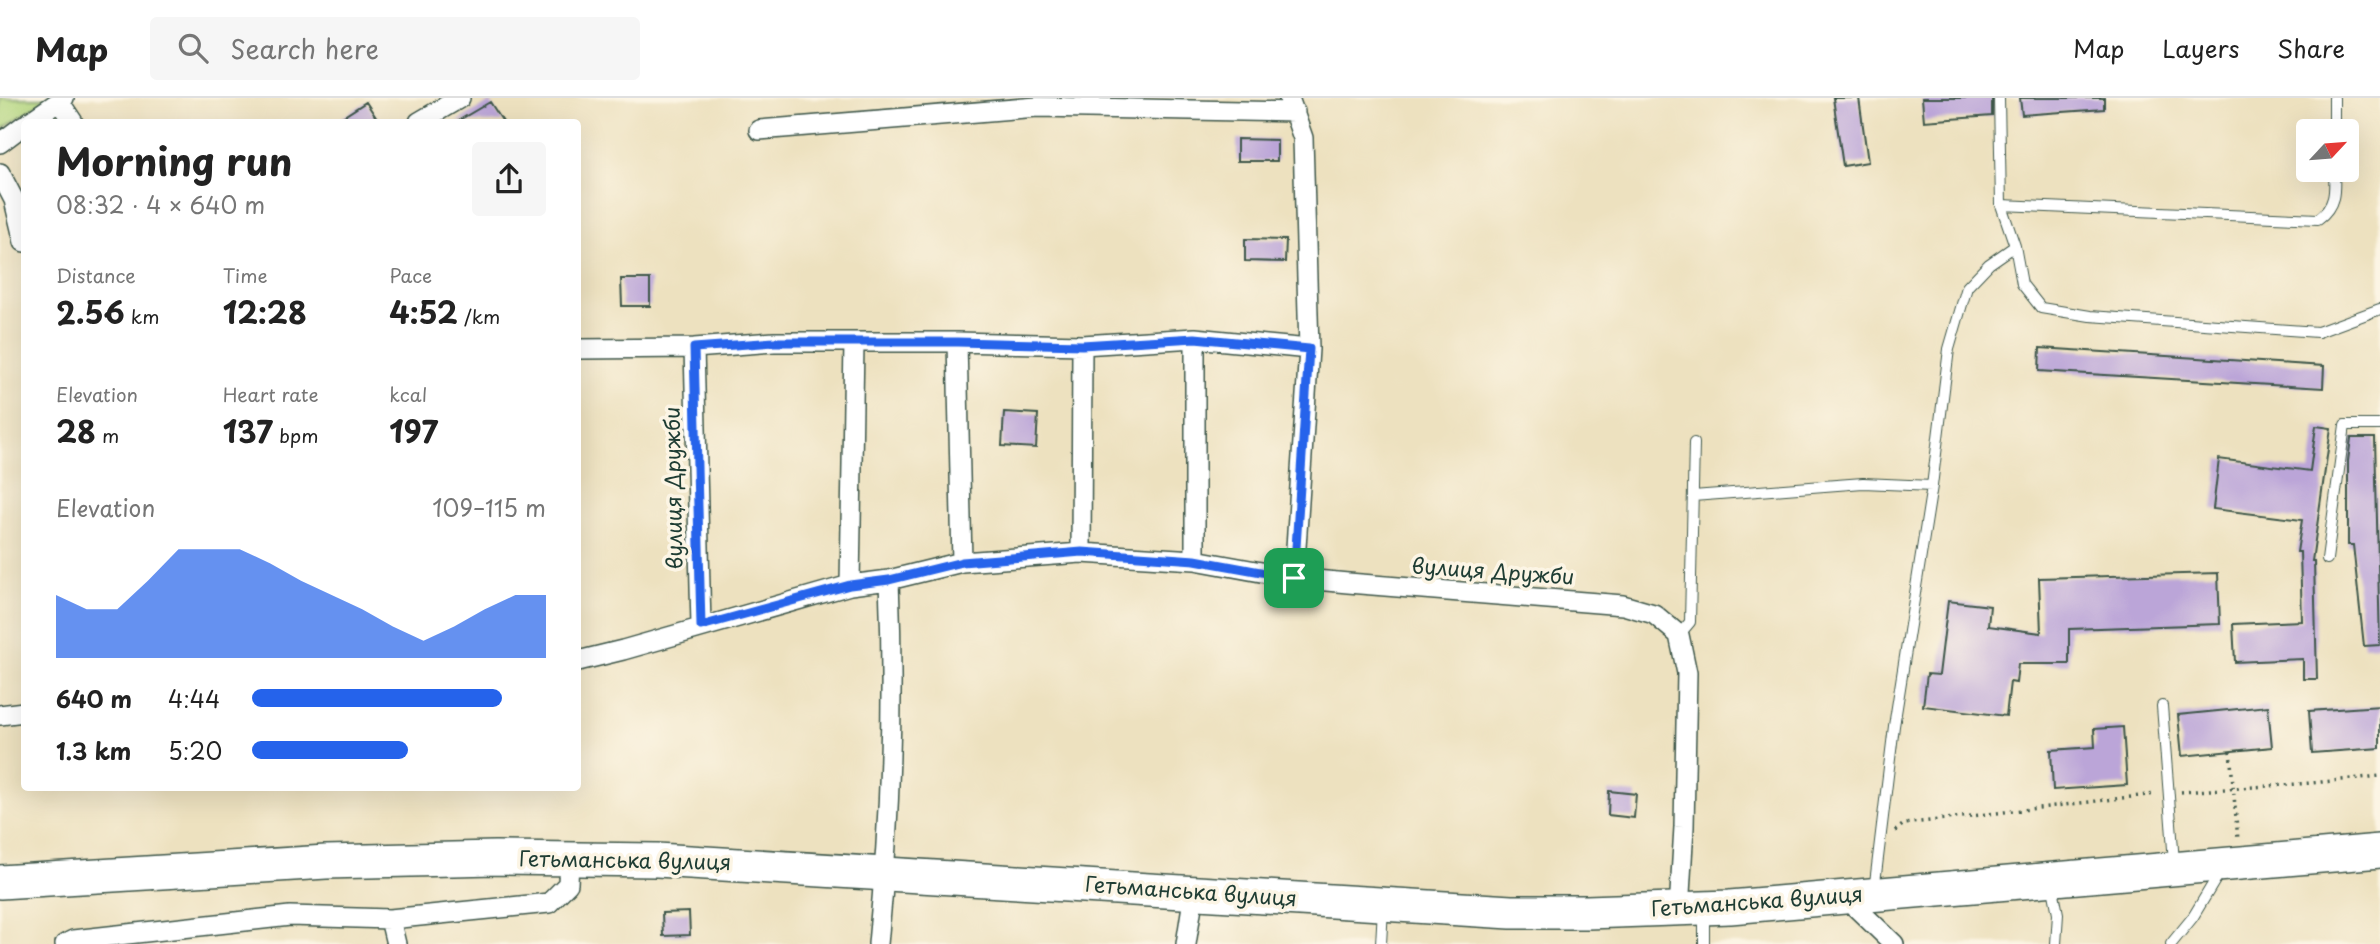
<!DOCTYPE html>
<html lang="en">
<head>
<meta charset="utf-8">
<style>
	:root { --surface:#fff; --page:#f6f6f6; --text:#222; --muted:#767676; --line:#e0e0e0; --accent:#2563eb }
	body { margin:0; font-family:"Playpen Sans",sans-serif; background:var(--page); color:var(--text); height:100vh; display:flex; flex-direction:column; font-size:26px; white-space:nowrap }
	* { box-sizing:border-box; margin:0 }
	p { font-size:23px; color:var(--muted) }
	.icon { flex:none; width:38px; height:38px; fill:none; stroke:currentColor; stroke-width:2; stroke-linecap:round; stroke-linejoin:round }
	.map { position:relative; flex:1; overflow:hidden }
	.side { position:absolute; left:21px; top:21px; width:560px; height:672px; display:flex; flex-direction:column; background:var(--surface); border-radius:7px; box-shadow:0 7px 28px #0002 }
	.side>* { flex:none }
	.needle { width:46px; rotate:64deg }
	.fabs { position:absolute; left:2296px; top:21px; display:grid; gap:14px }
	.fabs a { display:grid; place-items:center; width:63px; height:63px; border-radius:7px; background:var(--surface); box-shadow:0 7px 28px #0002; font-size:35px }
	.pin { position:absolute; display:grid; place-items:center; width:60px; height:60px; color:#fff; margin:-30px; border-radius:14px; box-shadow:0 4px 10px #0006 }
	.round { display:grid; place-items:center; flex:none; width:74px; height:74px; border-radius:7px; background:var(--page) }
	.summary { display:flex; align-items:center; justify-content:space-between; height:119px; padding:0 35px }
	h1 { font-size:38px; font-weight:700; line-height:52px }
	.metrics { display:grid; grid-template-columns:repeat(3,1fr); gap:10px; height:119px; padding:7px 35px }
	.metrics div { display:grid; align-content:center }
	.metrics b { font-size:30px; font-weight:700 }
	.metrics small { font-size:19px; font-weight:400 }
	.metrics p { font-size:19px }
	.chart { height:196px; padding:14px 35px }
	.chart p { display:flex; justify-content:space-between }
	.chart svg { width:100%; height:126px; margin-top:7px; fill:var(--accent); opacity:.7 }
	ul { padding:0 35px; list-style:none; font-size:23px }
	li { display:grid; grid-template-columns:112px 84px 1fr; align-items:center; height:52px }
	li i { height:18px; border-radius:9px; background:var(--accent) }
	header { display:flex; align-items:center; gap:42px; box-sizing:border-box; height:98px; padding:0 35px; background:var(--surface); border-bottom:2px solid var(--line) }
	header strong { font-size:33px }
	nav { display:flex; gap:38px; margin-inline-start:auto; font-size:24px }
	.search { width:490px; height:63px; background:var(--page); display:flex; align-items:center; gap:18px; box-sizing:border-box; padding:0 24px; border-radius:7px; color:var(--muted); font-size:26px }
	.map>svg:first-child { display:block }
</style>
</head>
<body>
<header>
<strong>Map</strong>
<div class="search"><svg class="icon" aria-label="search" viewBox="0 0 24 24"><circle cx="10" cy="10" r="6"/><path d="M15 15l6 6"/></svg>Search here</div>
<nav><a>Map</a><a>Layers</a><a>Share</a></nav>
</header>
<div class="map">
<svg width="2380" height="846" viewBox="0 0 2380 846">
	<rect width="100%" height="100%" fill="#fcf5e5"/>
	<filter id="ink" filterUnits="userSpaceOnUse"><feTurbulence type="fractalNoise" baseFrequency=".0143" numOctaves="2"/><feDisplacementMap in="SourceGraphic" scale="14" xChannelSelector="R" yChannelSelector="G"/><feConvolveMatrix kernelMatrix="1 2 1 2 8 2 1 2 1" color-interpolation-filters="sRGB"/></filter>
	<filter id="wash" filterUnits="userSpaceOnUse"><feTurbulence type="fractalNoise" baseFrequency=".00686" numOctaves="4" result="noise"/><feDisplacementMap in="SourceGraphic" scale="28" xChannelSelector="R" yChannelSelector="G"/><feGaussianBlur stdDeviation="1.57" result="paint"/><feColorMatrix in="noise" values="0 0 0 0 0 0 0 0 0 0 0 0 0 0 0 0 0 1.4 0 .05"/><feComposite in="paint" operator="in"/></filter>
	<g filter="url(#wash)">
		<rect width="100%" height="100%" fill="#ede1bf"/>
		<path fill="#b2d57e" stroke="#688959" stroke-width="2" d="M0,0h47l-47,33z"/>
		<g id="blocks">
			<path fill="#bba5d8" d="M1833,0h26l9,64 -25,4z
				M1922,0h70v18l-68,5z
				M2020,0h84v11l-82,6z
				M366,4l13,20h-44z
				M490,4l13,20h-47z
				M1237,41l40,1v21h-40z
				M1245,141l41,1 -1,22 -40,-1z
				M621,181h29v27h-28z
				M2040,250l284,18 -1,22 -284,-17z
				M1004,314l34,2 -2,34 -34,-2z
				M2316,328l15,2 -19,133h2l3,118h-14v-20l-68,3 -2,-38 69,-3 -2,-69h-3l5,-32 -89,-11 6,-50 91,12z
				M2351,340h24l5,207 -16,1 -11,-101h-5v-84z
				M2218,475l2,51 -151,5v35h-51l-2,19 -6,-1 -4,34 -83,-10 4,-32 12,1 9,-74 42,5 -2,20 53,7 -2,-55z
				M2268,608l4,41 -90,9 -4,-41z
				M2380,608v42l-68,5 -3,-42z
				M2123,629l4,58 -74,5 -2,-40 44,-3 -1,-18z
				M1609,693l27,3 -2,24 -26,-3z
				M689,814l1,23 -27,1 -1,-23z"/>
		</g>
	</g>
	<g filter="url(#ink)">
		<use href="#blocks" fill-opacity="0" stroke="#3e5649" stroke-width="2"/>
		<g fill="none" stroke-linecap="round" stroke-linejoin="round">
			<g stroke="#3e5649" stroke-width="12">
				<path id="service" d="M2334,0v33
					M2001,107l317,14c18,-13 17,-28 16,-49
					M2015,148l7,38 19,24 49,8 228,16 62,-23
					M1693,398l170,-13 69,3
					M2327,461l18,-134h35
					M1679,537l11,-13 4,-179
					M2162,608l12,156
					M2052,785l6,31 -2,30
					M1874,793l20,-165 38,-240 17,-137 18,-62 22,-23 26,-18 -14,-41 -2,-107
					M1381,846l2,-36
					M1704,846v-32
					M2171,846l22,-27 27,-45"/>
			</g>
			<g stroke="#3e5649" stroke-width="22">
				<path id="minor" d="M1289,0l14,40 6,211 -15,229
					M59,3l14,21
					M29,24l35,-24
					M419,24l41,-24
					M759,32l278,-23 258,5
					M0,45l24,-18
					M0,75l14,27 10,42
					M1195,240v222
					M957,244l5,220
					M694,250l7,278
					M578,251l116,-1 80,-6h183l125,3 113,-7 114,11
					M1081,455l1,-208
					M850,487l4,-242
					M578,563l45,-11 227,-65 39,-5 73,-18 119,-9 114,7 99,18 54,5 275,22 31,9 25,21 8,38 -3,154 -5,83
					M0,617l24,-3
					M1844,798l50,48
					M390,821l6,25
					M65,846l8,-4 217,-24 100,3 159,-16 19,-19 1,-25
					M878,846c12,-121 16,-242 11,-364
					M1186,846l8,-51"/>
			</g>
			<g stroke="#3e5649" stroke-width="36">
				<path id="trunk" d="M0,784l326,-20 169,-4 162,2 854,52h76l143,-5 650,-56"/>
			</g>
			<path stroke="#3e5649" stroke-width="3.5" stroke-dasharray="2 5" stroke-linecap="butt" d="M2230,653l8,89
				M2181,694l131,-9 68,-7
				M1895,733l9,-7 252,-30"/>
			<use href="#service" stroke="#fff" stroke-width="10"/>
			<use href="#minor" stroke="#fff" stroke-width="19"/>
			<use href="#trunk" stroke="#fff" stroke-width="33"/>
		</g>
	</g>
	<g fill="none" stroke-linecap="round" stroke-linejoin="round" filter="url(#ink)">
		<g stroke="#fff" stroke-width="14">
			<path id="route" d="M1195,240l114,11 -15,229 -99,-18 -113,-8 -120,10 -73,18 -39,5 -149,41 -7,-278 80,-6h183l125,3z"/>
		</g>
		<use href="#route" stroke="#2563eb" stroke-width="9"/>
	</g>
	<g text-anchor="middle" stroke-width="7" stroke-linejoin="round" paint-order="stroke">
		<g font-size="21" fill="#1f3d34" stroke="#fcf5e5">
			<text transform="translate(674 390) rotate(-91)" y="7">вулиця Дружби</text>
			<text transform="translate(1493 474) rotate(4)" y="7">вулиця Дружби</text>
			<text transform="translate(625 763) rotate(1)" y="7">Гетьманська вулиця</text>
			<text transform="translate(1191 794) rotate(4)" y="7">Гетьманська вулиця</text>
			<text transform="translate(1757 804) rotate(-4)" y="7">Гетьманська вулиця</text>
		</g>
	</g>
</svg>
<div class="fabs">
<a><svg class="needle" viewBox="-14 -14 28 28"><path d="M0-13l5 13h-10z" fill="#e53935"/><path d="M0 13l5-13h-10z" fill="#767676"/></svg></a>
</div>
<div class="pin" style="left:1294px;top:480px;background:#1e9e55"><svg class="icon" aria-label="arrive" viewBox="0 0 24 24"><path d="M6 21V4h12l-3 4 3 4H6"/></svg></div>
<section class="side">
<div class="summary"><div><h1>Morning run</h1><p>08:32 · 4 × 640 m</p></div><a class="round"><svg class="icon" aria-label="share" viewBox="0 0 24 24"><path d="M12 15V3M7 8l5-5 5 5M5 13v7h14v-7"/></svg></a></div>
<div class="metrics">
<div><p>Distance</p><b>2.56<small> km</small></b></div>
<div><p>Time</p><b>12:28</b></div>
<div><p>Pace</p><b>4:52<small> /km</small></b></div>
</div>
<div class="metrics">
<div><p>Elevation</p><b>28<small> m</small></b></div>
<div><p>Heart rate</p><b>137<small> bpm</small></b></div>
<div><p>kcal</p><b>197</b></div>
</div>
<div class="chart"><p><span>Elevation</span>109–115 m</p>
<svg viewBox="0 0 160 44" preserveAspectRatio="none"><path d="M0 44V22L10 27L20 27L30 17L40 6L50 6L60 6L70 11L80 17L90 22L100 27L110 33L120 38L130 33L140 27L150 22L160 22V44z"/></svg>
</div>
<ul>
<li><b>640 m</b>4:44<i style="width:85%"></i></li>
<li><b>1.3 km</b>5:20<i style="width:53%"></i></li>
</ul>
</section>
</div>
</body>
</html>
